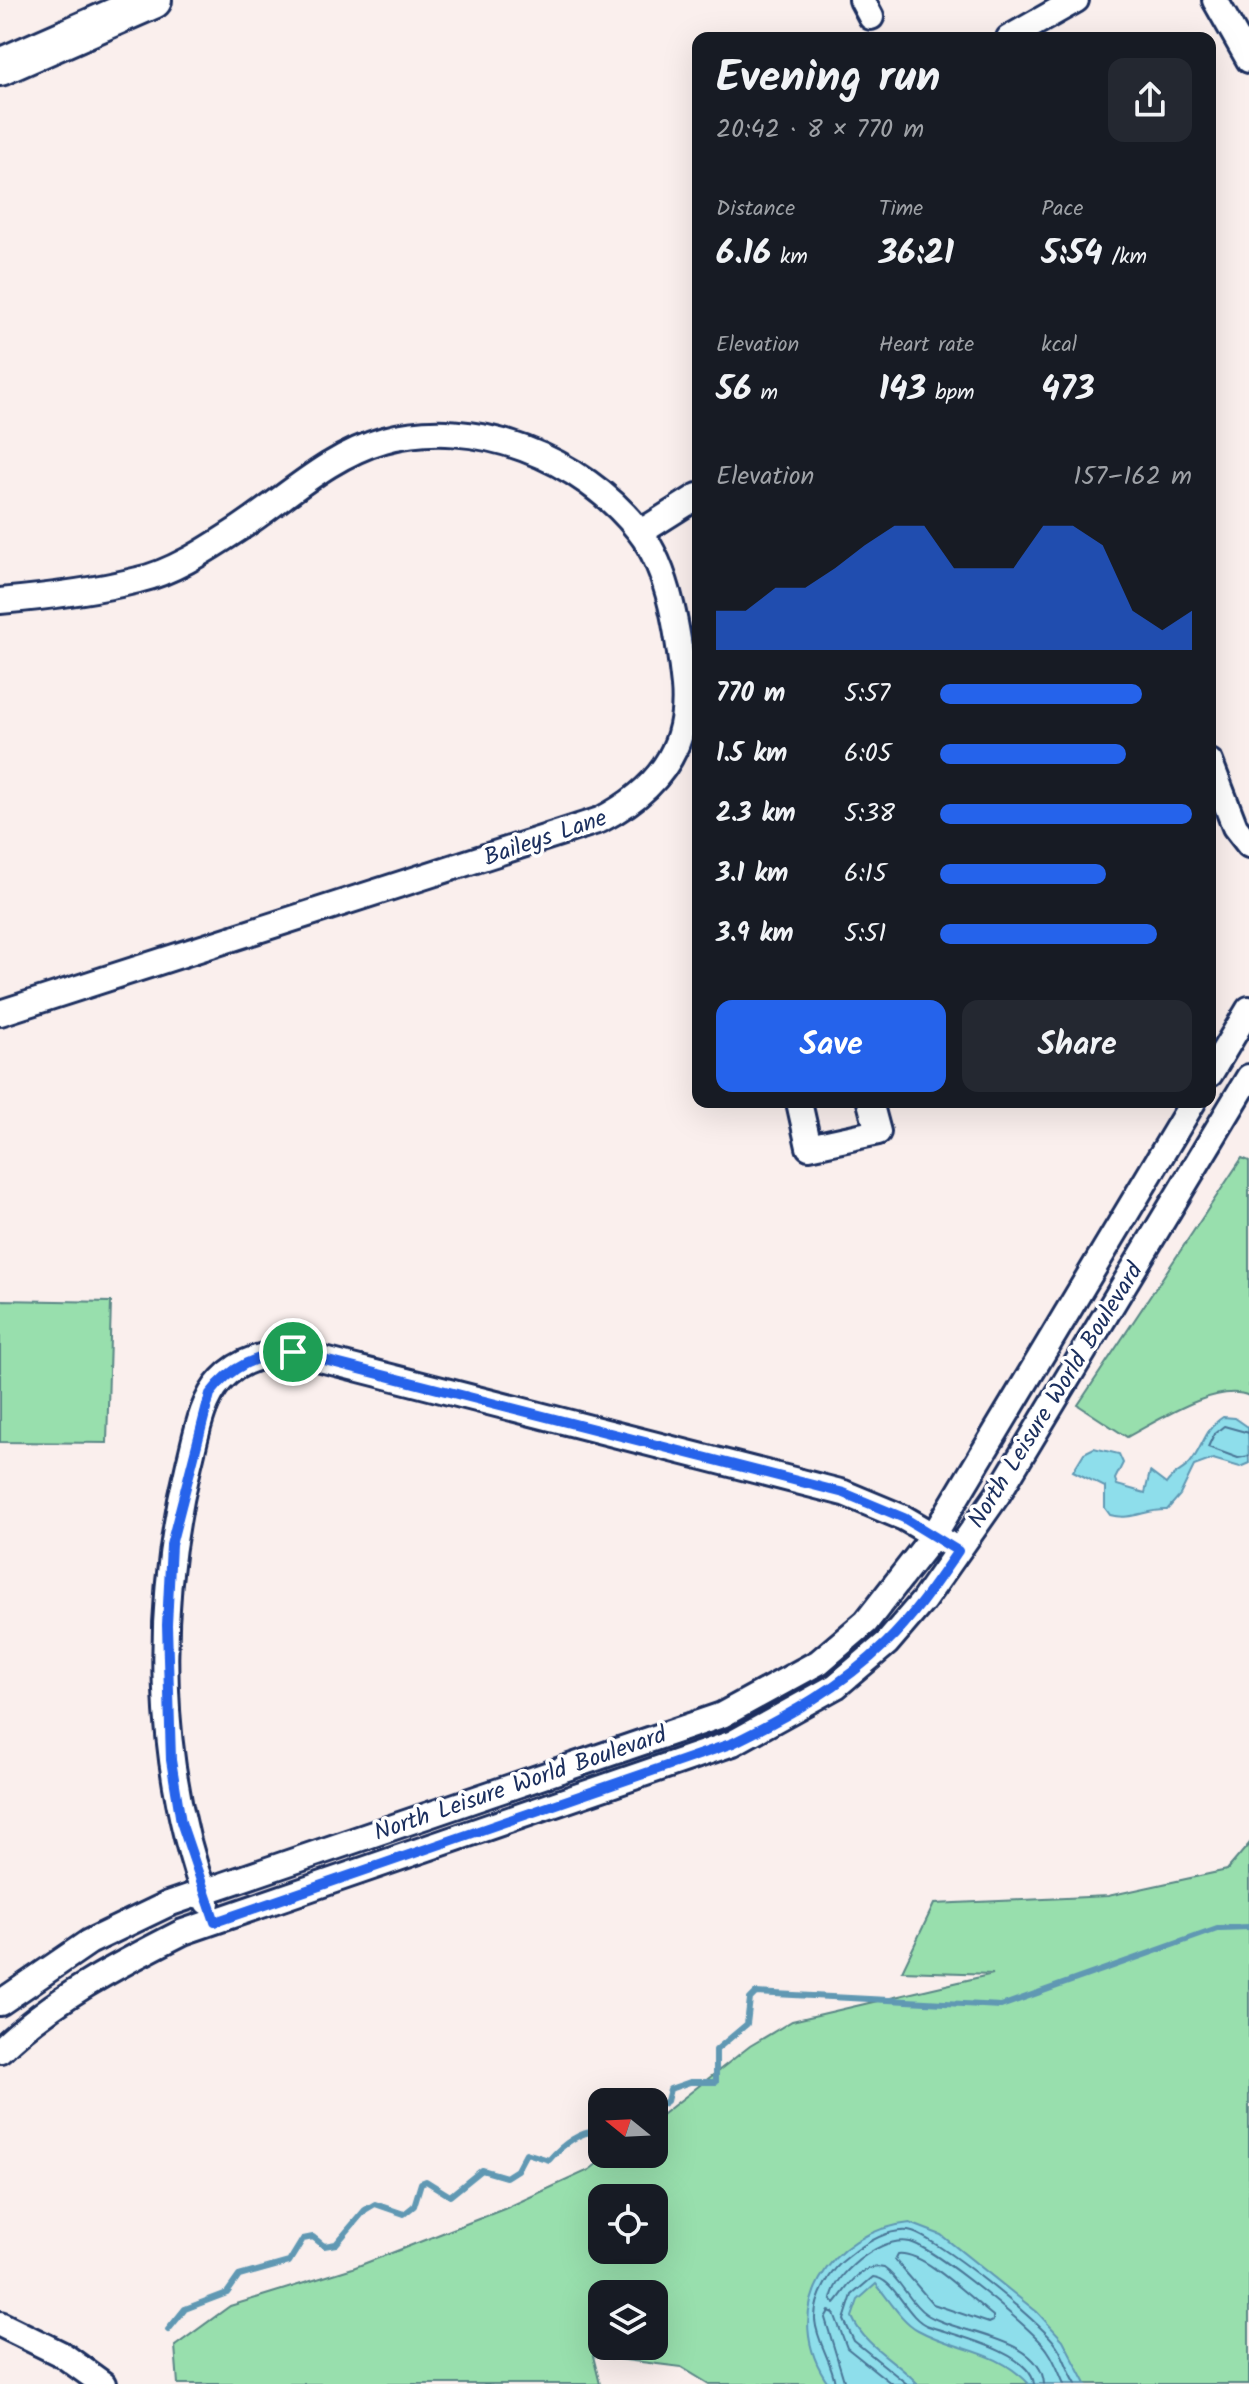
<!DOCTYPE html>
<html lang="en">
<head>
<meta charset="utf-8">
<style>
	:root { --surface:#171b24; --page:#242831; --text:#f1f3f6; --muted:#9ea1a6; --accent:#2563eb }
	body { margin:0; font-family:Kalam,sans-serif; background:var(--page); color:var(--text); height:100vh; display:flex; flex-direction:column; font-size:30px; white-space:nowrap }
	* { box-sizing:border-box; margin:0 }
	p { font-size:26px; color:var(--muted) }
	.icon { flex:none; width:44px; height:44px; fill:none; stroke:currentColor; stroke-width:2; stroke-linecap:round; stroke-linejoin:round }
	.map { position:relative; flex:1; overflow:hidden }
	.side { position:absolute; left:692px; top:32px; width:524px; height:1076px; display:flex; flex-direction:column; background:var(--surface); border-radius:16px; box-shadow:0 8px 32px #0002 }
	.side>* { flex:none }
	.needle { width:52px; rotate:288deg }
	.controls { position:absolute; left:588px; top:2088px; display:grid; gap:16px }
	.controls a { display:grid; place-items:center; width:80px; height:80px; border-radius:16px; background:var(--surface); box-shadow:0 8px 32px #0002; font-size:40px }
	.pin { position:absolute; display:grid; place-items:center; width:68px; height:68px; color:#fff; margin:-34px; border:4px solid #fff; border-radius:50%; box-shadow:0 2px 8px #0007 }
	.round { display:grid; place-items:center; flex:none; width:84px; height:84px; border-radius:16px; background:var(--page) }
	.summary { display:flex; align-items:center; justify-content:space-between; height:136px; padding:0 24px }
	h1 { font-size:44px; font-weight:700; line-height:60px }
	.metrics { display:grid; grid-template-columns:repeat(3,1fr); gap:12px; height:136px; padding:8px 24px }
	.metrics div { display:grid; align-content:center }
	.metrics b { font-size:34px; font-weight:700 }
	.metrics small { font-size:22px; font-weight:400 }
	.metrics p { font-size:22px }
	.chart { height:224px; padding:16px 24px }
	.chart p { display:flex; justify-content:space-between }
	.chart svg { width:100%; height:144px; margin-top:8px; fill:var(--accent); opacity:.7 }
	.primary-button { display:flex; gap:16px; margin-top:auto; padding:16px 24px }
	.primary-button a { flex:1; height:92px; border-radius:16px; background:var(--accent); color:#fff; font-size:32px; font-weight:700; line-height:92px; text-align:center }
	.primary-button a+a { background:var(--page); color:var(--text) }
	ul { padding:0 24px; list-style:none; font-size:26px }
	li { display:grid; grid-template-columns:128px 96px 1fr; align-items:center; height:60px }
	li i { height:20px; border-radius:10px; background:var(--accent) }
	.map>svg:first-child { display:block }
</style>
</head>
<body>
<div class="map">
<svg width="1249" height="2384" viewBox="0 0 1249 2384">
	<rect width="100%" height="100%" fill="#faefed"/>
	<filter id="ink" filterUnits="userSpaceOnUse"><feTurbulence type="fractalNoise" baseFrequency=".0125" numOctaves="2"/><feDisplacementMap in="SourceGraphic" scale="16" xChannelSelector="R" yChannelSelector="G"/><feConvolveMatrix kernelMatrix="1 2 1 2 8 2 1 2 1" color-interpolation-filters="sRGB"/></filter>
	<g filter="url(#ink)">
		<path fill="#98dfad" stroke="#5a8786" stroke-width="2" fill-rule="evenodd" d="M1242,1158l7,3v235c-32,-15 -93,26 -122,41l-49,-32z
			M0,1300l111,2 -4,141 -107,-1z
			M1249,1844v540h-540l-28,-17 -88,-11 7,28h-422l-3,-38 55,-40 123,-38 151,-59 85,-39 21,-16h44v-33l96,-75 42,-25 201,-47 -91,-3 32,-67 174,-8 119,-26zM602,2198h52v52h-52zM602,2294h52v52h-52z"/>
		<path fill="#8edeeb" stroke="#6098b3" stroke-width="2" d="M1223,1417l12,1 13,9 1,36 -9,4 -27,-8 -19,7 -14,29 -13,15c-22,-1 -35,11 -57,5l-5,-7v-21l-32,-16 11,-18 10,-5 25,6 4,9 -8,16 2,6 28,8 5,-21 16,12c7,-11 16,-12 24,-21 13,-15 14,-34 33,-46z
			M910,2223l31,12 96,77 26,28 23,44h-57c-34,-36 -71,-32 -111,-54 -16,-8 -30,-32 -42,-46l-18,16 -6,17c13,30 44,43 66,67h-89c-52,-72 0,-153 81,-161z"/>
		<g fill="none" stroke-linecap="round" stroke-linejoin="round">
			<path stroke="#497596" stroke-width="2" d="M1249,1433l-25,-7 -10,8 -6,13 30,11 11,-2
				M898,2254c26,-3 73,45 95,62v5l-4,2 -56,-19 -38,-44z
				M835,2384c-2,-21 -18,-41 -20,-64 -1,-22 16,-51 33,-63 16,-13 38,-28 60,-26 24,2 135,93 149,115 8,12 11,26 19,38
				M845,2384l-20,-66 4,-7 5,2 13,35 45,36
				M907,2384l-53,-43 -10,-21 8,-25 21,-18c22,1 33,41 55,49 26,9 102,26 106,58
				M1044,2384c-3,-48 -89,-50 -118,-70 -17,-11 -25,-35 -42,-46 -25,-5 -36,20 -49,35l-4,-4c4,-17 15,-28 28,-39 13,-10 33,-22 51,-18 22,5 125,88 138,109 7,10 11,22 16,33"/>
			<path stroke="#6098b3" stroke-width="6" d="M654,2110l13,-9 3,-12 20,-7h26v-32l31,-26 3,-25 6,-6 245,13 219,-78 29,-1
				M168,2330l17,-21 42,-16 12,-17 50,-14 14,-23 10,-2 11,9 12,-2 29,-34 10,-6 29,10 10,-8 7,-23 5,-2 24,15 32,-26 24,7 11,-7 9,-17 23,7c12,-14 33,-32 53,-28"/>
			<g stroke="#1b2f5e" stroke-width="30">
				<path id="minor" d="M862,0l9,17
					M1215,0l34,60
					M1009,38l67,-38
					M641,532l57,-36
					M0,601c45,-4 94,-10 138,-21 36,-8 71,-32 102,-52 47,-31 88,-72 144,-88 91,-25 198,18 255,91 31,38 40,108 45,155 6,65 -30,106 -84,134l-600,193
					M1210,762l25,65 14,18
					M1210,1074l39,-65
					M799,1102l10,45 69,-15 -8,-30
					M207,1902c-51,-138 -53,-295 -18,-438 7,-27 12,-63 32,-84 19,-21 45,-26 72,-28l551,141 60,25 43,25
					M0,2003l89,-61 79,-38 554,-189 97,-53 47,-40 68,-87 259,-433
					M0,2050c54,-52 116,-84 183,-118l550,-189 103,-57 51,-43 36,-42 75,-107 251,-417
					M0,2324l63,31 40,29"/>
			</g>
			<g stroke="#1b2f5e" stroke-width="42">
				<path id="highway" d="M0,67l153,-67"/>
			</g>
			<use href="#minor" stroke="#fff" stroke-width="24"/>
			<use href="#highway" stroke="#fff" stroke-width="36"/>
		</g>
	</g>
	<g fill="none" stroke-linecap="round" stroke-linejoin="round" filter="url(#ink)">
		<g stroke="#fff" stroke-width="16">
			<path id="route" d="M293,1352l551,141 60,25 54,33c-22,32 -44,65 -72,92 -44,43 -98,73 -153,100l-518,179 -34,-100 -10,-62 -4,-135 4,-80 39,-151c22,-29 47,-39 83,-42z"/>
		</g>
		<use href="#route" stroke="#2563eb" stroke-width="10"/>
	</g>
	<g text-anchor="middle" stroke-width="7" stroke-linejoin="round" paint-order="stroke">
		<g font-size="24" fill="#1b2f5e" stroke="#fff">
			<text transform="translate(545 837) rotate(-19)" y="8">Baileys Lane</text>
			<text transform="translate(1055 1395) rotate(-58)" y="8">North Leisure World Boulevard</text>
			<text transform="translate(520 1783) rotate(-19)" y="8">North Leisure World Boulevard</text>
		</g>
	</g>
</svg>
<div class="controls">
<a><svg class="needle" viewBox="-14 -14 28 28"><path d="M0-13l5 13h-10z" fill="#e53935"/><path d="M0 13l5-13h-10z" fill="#9ea1a6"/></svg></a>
<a><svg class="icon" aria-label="locate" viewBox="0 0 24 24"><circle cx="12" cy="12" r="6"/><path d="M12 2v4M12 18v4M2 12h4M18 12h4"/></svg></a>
<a><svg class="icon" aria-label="layers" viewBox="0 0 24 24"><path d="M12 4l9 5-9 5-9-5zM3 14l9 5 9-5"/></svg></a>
</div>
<div class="pin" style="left:293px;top:1352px;background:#1e9e55"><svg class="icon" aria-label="arrive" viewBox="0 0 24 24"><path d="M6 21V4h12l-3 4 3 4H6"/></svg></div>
<section class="side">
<div class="summary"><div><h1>Evening run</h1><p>20:42 · 8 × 770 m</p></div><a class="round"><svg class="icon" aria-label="share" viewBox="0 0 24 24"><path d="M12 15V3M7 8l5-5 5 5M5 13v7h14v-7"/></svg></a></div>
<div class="metrics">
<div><p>Distance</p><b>6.16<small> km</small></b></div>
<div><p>Time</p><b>36:21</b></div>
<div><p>Pace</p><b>5:54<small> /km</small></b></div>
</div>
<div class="metrics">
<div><p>Elevation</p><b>56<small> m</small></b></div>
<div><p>Heart rate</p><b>143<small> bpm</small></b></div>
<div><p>kcal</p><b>473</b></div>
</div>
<div class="chart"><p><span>Elevation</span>157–162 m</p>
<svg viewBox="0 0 160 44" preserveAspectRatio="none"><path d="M0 44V32L10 32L20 25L30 25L40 19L50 12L60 6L70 6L80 19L90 19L100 19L110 6L120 6L130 12L140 32L150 38L160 32V44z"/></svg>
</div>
<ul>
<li><b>770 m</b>5:57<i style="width:80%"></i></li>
<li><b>1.5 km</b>6:05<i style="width:74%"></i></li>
<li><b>2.3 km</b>5:38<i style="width:100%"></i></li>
<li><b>3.1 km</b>6:15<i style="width:66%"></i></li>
<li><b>3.9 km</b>5:51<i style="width:86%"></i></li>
</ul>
<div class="primary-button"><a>Save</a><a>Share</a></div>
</section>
</div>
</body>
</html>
